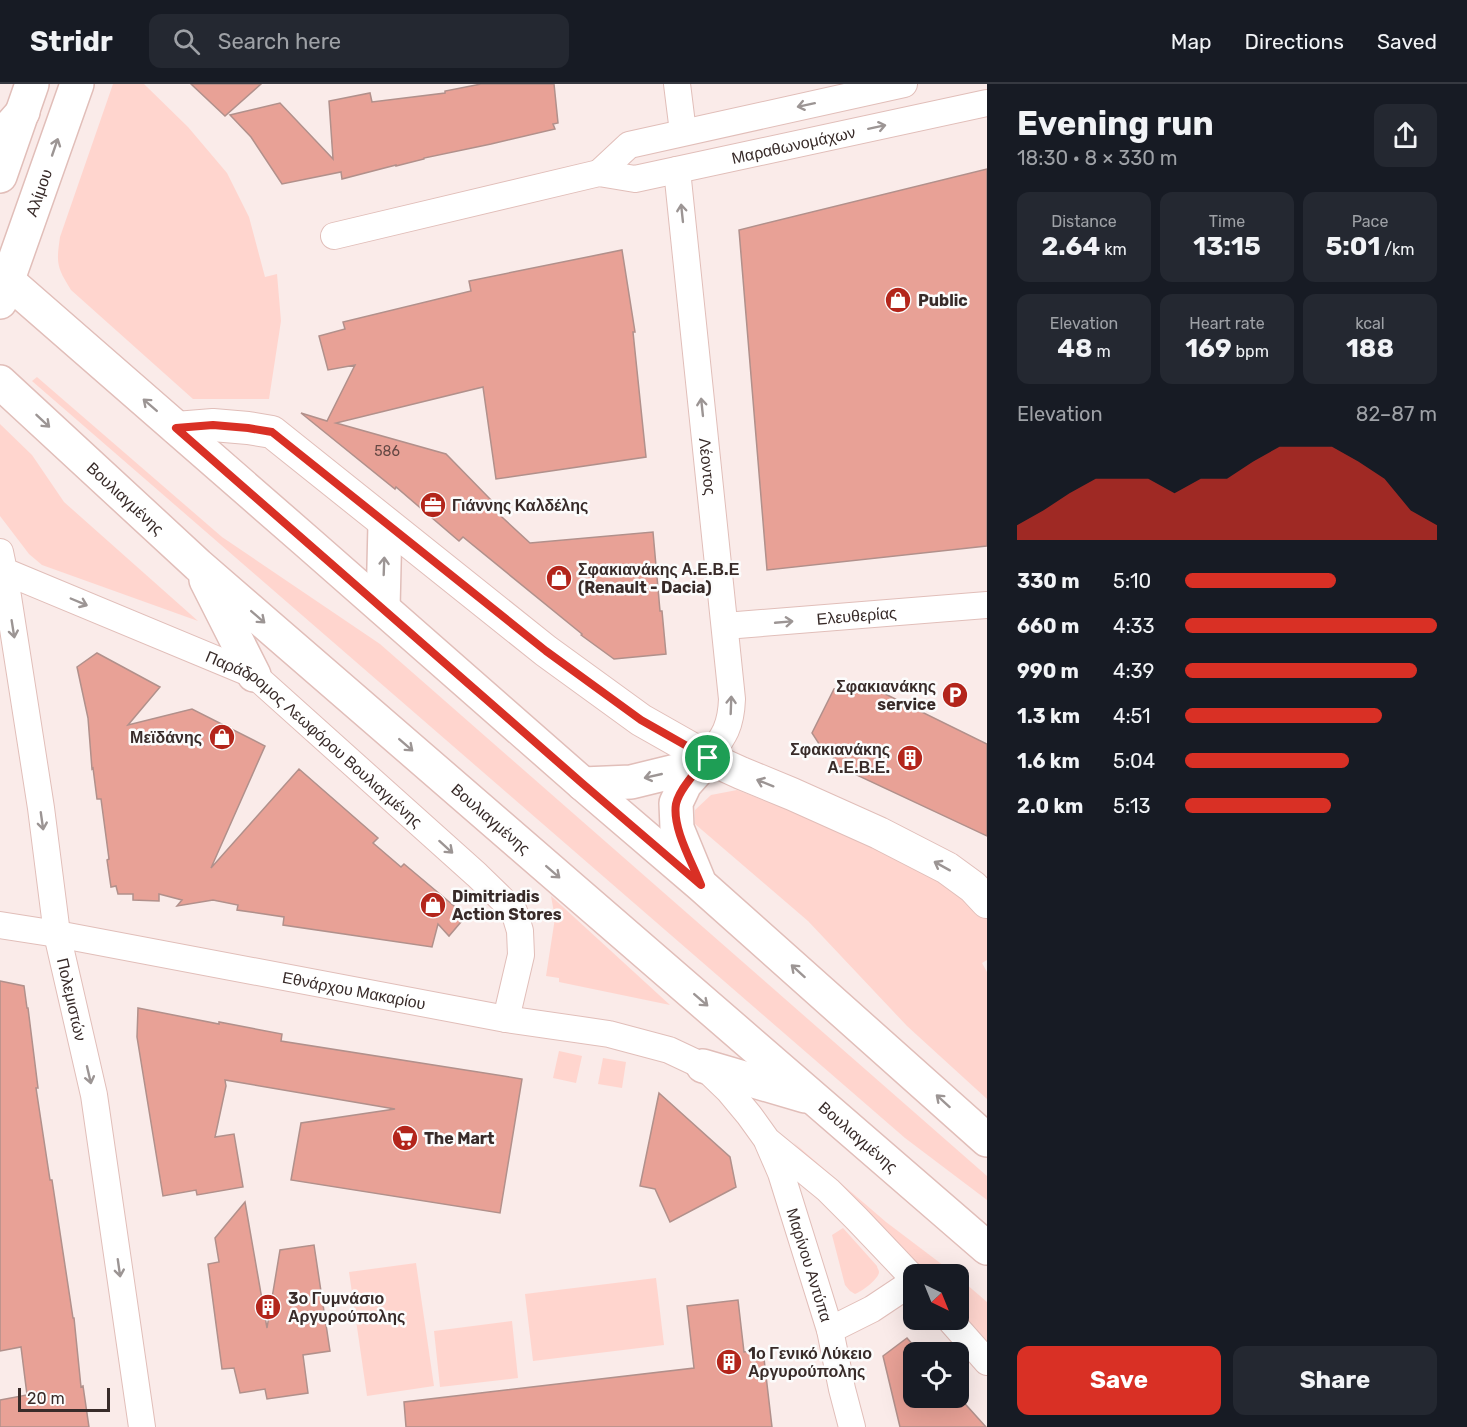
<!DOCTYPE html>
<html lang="en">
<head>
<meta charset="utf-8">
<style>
	:root { --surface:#171b24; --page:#242831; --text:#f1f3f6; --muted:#9ea1a6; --line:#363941; --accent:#d93025 }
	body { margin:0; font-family:Rubik,sans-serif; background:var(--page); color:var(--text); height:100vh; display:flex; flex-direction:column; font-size:22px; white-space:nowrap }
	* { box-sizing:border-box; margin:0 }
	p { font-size:20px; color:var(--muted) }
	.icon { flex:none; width:33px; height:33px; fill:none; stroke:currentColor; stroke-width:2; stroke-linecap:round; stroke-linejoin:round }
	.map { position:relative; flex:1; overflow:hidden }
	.sheet { display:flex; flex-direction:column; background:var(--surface); width:480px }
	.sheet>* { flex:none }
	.needle { width:39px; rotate:137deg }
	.buttons { position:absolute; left:903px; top:1180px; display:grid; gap:12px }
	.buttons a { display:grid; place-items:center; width:66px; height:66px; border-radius:12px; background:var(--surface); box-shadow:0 6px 24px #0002; font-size:30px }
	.scale { position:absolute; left:18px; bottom:15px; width:92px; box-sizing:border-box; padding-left:6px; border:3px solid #382b29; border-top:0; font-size:16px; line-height:21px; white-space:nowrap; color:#382b29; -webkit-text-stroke:4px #fcfcfc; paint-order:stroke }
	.pin { position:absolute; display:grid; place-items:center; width:51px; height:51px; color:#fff; margin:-26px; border:3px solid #fff; border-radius:50%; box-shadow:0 2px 6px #0007 }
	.round { display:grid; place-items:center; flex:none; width:63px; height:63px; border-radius:12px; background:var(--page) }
	.summary { display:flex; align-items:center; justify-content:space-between; height:102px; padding:0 30px }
	h1 { font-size:33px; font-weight:700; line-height:45px }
	.stats { display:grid; grid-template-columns:repeat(3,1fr); gap:9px; height:102px; padding:6px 30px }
	.stats div { display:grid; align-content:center; border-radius:12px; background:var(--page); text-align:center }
	.stats b { font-size:26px; font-weight:700 }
	.stats small { font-size:16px; font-weight:400 }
	.stats p { font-size:16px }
	.chart { height:168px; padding:12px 30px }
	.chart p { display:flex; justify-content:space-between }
	.chart svg { width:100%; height:108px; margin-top:6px; fill:var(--accent); opacity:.7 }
	.action { display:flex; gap:12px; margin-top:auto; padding:12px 30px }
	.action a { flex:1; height:69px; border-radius:12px; background:var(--accent); color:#fff; font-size:24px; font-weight:700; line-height:69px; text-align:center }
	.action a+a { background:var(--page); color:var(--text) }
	ul { padding:0 30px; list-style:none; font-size:20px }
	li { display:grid; grid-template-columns:96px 72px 1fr; align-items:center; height:45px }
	li i { height:15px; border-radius:8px; background:var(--accent) }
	header { display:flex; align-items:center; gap:36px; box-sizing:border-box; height:84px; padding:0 30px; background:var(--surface); border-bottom:2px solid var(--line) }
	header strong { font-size:28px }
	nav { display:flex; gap:33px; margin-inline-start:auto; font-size:21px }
	.search { width:420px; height:54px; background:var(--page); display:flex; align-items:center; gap:15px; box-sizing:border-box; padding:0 21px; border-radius:12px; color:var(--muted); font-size:22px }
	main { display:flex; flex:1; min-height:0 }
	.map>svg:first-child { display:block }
</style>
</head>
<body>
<header>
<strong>Stridr</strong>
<div class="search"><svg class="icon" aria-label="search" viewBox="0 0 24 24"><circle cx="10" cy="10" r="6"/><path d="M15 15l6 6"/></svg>Search here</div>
<nav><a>Map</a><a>Directions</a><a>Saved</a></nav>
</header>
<main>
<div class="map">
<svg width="987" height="1343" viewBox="0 0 987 1343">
	<rect width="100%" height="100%" fill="#faebe9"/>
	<path fill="#ffd5ce" d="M113,0h31l44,43 39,46 22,44 16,60 12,-3 4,47 -12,78h-76l-122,-109c-14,-23 -15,-26 -11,-53z
		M37,293l185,160 158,107 607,532v24l-82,-62 -873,-757z
		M0,340l32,31 32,47 134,119 -156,-56 -13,-11 -29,-38z
		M737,706l158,60 92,63v47l-5,3 5,9v127l-80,-73 -99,-105 -113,-97v-14l16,-15z
		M551,812l119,109 -111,-23v-4l-13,-2 9,-58z
		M559,967l23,5 -6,27 -23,-5z
		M603,974l23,4 -4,26 -24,-4z
		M793,1058l93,80 70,53h-37l-33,-36z
		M843,1144l34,38c0,2 2,4 2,6 0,7 -18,20 -24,22l-5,-3 -5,-6 -13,-50z
		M416,1179l18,123 -67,10 -18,-124z
		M958,1193l29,25v50l-28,-32z
		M656,1194l8,67 -131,16 -8,-67z
		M512,1237l6,57 -78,9 -6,-56z"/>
	<path fill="#e8a196" stroke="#b1908b" stroke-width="1.5" d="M191,0h70l-36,32z
		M481,0h73l4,39 -5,1 2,5 -64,15 -67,14v1l-28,7v-1l-54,14 -1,-7 -59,12 -31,-47 -21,-22 50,-12 53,56 -4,-58 41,-8 2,9 73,-9v-2z
		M987,85v377l-220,24 -28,-340z
		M622,166l13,82h-2l13,125 -150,22 -13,-92 -147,36 110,31 47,48 -3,4 40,37 123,-11 7,79h2l4,43 -52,5 -33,-24 1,-1 -119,-97 -4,4 -63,-54 -1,2 -94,-76 26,8 28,-56 -27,5 -9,-34 26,-7 -2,-7 128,-31 -2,-10z
		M97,569l63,34 -32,38 64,-16 73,37 -54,122 88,-99 79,69 -5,5 28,24 3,-3 62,52 -17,20 -11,-12 -6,23 -149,-22 1,-8 -47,-7 1,-5 -25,-5 -36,6 5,-6 -23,-6v7l-26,-1v-6h-15l-2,-8 -5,1 -4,-27 2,-1 -8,-60h-4l-4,-31 -1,1 -4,-51 -11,-51z
		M873,604l114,56v92l-156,-73 5,-10 -15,-6 -9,-14 22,-44z
		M0,897l24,5 3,22h1l10,80h-2l14,92h2l21,138h1l7,69 2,-1 6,41h-89v-27l27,-5 -6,-48 -21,4z
		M138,924l81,16v-2l63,12 -1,7 241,38 -22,134 -209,-33 10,-57 94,-14 -170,-29 1,6 -11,51 19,-3 9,53 -46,8 -1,-5 -33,6 -26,-159z
		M659,1009l71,64 6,30 -66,35 -15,-33 -15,-3z
		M245,1118l22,126 13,-78 34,-5 16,106 -27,4 5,38 -41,6 -2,-10 -25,4 -6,-25 -12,1 -14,-105 11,-2 -4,-24z
		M738,1216l6,52 19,-2 9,77h-366l-2,-25 290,-34 -7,-62z
		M907,1254l13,15h-6v45h44v-2l28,31h-86l-17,-71z"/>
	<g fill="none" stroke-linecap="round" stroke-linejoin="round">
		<g stroke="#e1beb9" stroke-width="28">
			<g id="minor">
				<path d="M677,0l6,48"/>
				<path id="s1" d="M677,86l55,529c-1,28 -8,37 -24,59"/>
				<path d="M599,89l30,-28 275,-61"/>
				<path id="s2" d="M334,152l265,-63 36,6 352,-76"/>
				<path id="s3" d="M0,468l4,19 250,104 223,200 37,36 6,20 1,24 -15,64"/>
				<path id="s4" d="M4,487l37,237 16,126 37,161 48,332"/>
				<path id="s5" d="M725,542l262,-21"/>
				<path id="s6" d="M0,841l57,9 449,85 103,15 60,16 34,16 26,25 20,24 18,25 61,50 29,29 57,60"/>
				<path id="s7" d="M768,1059l13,30 49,157 12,59 10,38"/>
				<path d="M950,1236l37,42"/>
				<path d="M830,1246l42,-21 42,-28"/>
			</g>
		</g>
		<g stroke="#e1beb9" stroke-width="34">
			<path id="tertiary" d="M176,344l37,-3 35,3 24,4 274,219 95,69 67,38 33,15 51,21 87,39 68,35 26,19 14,15"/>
		</g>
		<g stroke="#e1beb9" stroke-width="36">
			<g id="secondary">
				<path d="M0,92l32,-92"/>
				<path id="s8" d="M0,218l77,-218"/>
			</g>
		</g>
		<g stroke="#e1beb9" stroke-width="36">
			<g id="primary">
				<path d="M0,54l23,-26"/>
				<path d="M0,190l305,266 278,244 118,101 286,255"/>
				<path id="s9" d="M0,298l198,183 789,683"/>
				<path d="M206,496l48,95"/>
				<path d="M383,524l2,-84"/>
				<path d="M583,700l48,-2 49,-12 27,-12"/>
				<path d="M698,795l-21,-51 -1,-25 9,-19 23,-26"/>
				<path d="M703,982l102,30"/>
			</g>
		</g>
		<use href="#minor" stroke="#fff" stroke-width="26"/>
		<use href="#tertiary" stroke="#fff" stroke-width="32"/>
		<use href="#secondary" stroke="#fff" stroke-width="33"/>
		<use href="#primary" stroke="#fff" stroke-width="33"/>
	</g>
	<defs><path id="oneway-shaft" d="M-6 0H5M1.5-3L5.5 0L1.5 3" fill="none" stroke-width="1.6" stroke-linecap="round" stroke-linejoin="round" transform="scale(1.5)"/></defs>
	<g stroke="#9c9594">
		<use href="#oneway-shaft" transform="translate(806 21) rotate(168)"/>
		<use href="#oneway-shaft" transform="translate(877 43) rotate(-12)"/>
		<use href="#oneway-shaft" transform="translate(55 63) rotate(-71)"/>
		<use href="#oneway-shaft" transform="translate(682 129) rotate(-96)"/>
		<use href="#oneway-shaft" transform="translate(150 321) rotate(-139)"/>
		<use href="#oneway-shaft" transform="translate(702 323) rotate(-96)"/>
		<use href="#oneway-shaft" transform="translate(43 337) rotate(43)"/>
		<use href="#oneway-shaft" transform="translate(384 482) rotate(-88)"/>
		<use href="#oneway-shaft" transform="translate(79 518) rotate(23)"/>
		<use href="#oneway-shaft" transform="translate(258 533) rotate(41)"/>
		<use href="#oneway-shaft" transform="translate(784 538) rotate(-5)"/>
		<use href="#oneway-shaft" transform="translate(13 545) rotate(81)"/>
		<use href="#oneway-shaft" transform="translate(731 621) rotate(-88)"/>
		<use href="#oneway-shaft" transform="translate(406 661) rotate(41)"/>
		<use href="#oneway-shaft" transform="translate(653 692) rotate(167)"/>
		<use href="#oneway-shaft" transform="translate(765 699) rotate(-158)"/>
		<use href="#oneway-shaft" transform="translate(42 737) rotate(82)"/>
		<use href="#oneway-shaft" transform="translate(446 763) rotate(42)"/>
		<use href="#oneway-shaft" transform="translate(942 782) rotate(-151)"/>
		<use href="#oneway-shaft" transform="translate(553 788) rotate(41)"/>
		<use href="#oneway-shaft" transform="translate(798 887) rotate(-138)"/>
		<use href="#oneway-shaft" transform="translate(701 916) rotate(41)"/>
		<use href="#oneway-shaft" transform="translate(89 991) rotate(77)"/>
		<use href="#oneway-shaft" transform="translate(943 1017) rotate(-138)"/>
		<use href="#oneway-shaft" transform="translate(119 1184) rotate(82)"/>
	</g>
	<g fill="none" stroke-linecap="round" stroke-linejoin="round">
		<g stroke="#fff" stroke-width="12">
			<path id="route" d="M213,341l35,3 24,4 274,219 95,69 67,38c-10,11 -29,31 -32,46 -4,24 16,58 25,81l-118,-101 -407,-356z"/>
		</g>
		<use href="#route" stroke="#d93025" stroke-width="8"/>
	</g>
	<defs>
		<g id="shop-disc" transform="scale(1.35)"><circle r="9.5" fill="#b3251b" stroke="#fcfcfc"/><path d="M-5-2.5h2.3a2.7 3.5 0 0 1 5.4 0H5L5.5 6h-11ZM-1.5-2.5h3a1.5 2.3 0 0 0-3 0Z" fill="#fff"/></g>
		<g id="office-disc" transform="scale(1.35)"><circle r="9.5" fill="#b3251b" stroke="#fcfcfc"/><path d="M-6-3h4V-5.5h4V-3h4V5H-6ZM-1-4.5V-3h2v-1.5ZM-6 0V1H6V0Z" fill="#fff"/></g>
		<g id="parking-disc" transform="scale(1.35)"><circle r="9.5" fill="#b3251b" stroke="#fcfcfc"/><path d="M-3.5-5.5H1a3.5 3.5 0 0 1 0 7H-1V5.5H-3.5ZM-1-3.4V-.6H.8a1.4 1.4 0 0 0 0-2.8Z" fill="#fff"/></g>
		<g id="building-disc" transform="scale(1.35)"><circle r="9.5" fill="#b3251b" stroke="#fcfcfc"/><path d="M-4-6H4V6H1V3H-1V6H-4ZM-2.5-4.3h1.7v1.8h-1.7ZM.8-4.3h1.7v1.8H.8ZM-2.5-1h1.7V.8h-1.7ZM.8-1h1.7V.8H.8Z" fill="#fff"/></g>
		<g id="supermarket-disc" transform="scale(1.35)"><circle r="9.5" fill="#b3251b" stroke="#fcfcfc"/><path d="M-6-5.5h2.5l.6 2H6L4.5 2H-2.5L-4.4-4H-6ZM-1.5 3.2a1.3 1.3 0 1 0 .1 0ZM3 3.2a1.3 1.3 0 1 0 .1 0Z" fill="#fff"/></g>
	</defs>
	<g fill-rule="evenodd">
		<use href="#shop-disc" x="898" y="216"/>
		<use href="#office-disc" x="433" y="421"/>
		<use href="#shop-disc" x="559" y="494"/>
		<use href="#parking-disc" x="955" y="611"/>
		<use href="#shop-disc" x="222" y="653"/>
		<use href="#building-disc" x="910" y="674"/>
		<use href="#shop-disc" x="433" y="821"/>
		<use href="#supermarket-disc" x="405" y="1054"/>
		<use href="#building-disc" x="268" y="1223"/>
		<use href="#building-disc" x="729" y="1278"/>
	</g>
	<g text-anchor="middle" stroke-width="5" stroke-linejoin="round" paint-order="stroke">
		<g font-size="14" fill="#644844">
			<text x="387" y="372">586</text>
		</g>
		<g font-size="16" fill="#382b29" stroke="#fcfcfc">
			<text dy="6" stroke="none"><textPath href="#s2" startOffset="471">Μαραθωνομάχων</textPath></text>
			<text dy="6" stroke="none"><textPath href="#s8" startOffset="116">Αλίμου</textPath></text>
			<text dy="6" stroke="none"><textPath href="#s1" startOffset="298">Λέοντος</textPath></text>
			<text dy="6" stroke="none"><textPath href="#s9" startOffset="171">Βουλιαγμένης</textPath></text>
			<text dy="6" stroke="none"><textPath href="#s5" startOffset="132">Ελευθερίας</textPath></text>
			<text dy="6" stroke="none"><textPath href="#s3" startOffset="376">Παράδρομος Λεωφόρου Βουλιαγμένης</textPath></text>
			<text dy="6" stroke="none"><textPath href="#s9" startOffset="657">Βουλιαγμένης</textPath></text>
			<text dy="6" stroke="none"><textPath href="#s6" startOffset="360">Εθνάρχου Μακαρίου</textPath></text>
			<text dy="6" stroke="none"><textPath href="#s4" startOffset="434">Πολεμιστών</textPath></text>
			<text dy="6" stroke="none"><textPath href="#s9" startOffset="1143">Βουλιαγμένης</textPath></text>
			<text dy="6" stroke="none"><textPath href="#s7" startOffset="129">Μαρίνου Αντύπα</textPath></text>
		</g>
		<g font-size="16" font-weight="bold" fill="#382b29" stroke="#fcfcfc" text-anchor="start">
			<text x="918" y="222">Public</text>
			<text x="452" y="427">Γιάννης Καλδέλης</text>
			<text x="578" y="491">Σφακιανάκης Α.Ε.Β.Ε<tspan x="578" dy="18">(Renault - Dacia)</tspan></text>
			<text x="936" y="608" text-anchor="end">Σφακιανάκης<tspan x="936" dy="18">service</tspan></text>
			<text x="202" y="659" text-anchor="end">Μεϊδάνης</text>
			<text x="890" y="671" text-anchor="end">Σφακιανάκης<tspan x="890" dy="18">Α.Ε.Β.Ε.</tspan></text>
			<text x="452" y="818">Dimitriadis<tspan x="452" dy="18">Action Stores</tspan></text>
			<text x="424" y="1060">The Mart</text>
			<text x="288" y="1220">3ο Γυμνάσιο<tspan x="288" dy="18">Αργυρούπολης</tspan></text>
			<text x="748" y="1275">1ο Γενικό Λύκειο<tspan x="748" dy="18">Αργυρούπολης</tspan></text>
		</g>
	</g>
</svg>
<div class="buttons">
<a><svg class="needle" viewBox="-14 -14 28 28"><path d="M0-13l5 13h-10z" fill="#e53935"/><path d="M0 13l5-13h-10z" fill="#9ea1a6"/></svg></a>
<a><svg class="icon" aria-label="locate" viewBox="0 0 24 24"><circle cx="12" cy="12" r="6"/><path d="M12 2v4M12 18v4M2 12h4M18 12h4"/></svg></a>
</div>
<div class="scale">20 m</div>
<div class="pin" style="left:708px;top:674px;background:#1e9e55"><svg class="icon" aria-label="arrive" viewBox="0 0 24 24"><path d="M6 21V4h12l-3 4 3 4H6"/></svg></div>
</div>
<section class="sheet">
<div class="summary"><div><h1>Evening run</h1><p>18:30 · 8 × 330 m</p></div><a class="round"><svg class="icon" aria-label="share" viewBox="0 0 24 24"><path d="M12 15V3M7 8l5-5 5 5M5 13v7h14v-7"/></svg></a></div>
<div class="stats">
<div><p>Distance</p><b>2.64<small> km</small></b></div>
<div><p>Time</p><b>13:15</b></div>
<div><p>Pace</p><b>5:01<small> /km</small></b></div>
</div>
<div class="stats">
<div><p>Elevation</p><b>48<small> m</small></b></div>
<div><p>Heart rate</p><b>169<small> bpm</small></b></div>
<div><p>kcal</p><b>188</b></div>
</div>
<div class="chart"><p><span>Elevation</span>82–87 m</p>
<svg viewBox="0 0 160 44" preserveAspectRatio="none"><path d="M0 44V38L10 32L20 25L30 19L40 19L50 19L60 25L70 19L80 19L90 12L100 6L110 6L120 6L130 12L140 19L150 32L160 38V44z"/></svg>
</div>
<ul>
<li><b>330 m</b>5:10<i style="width:60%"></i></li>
<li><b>660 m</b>4:33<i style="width:100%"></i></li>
<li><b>990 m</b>4:39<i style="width:92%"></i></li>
<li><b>1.3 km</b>4:51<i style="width:78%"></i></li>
<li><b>1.6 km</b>5:04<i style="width:65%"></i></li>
<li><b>2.0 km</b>5:13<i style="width:58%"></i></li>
</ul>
<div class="action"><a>Save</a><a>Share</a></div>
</section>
</main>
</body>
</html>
